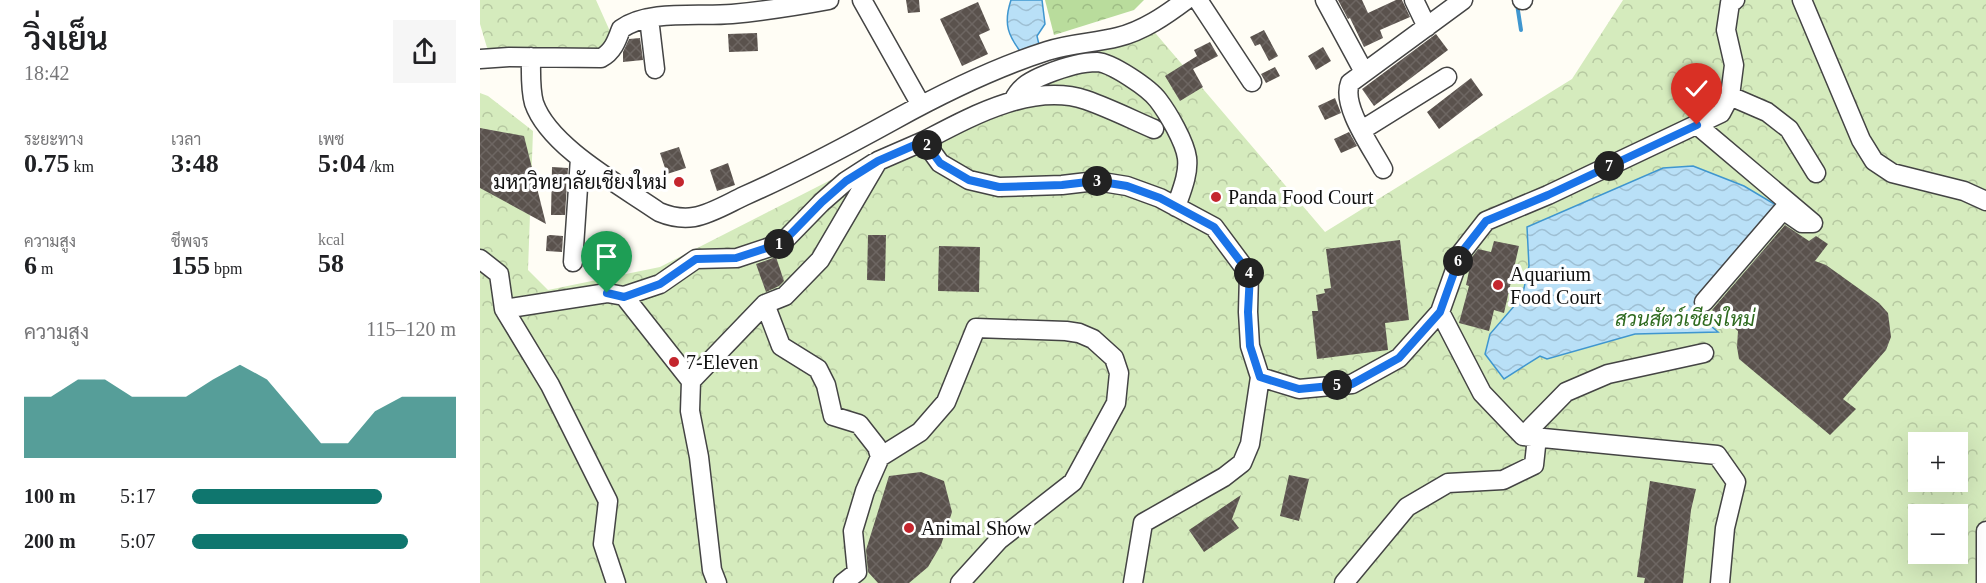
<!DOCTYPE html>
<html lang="th">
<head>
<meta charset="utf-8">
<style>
	:root { --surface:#fff; --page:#f6f6f6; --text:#202124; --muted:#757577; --accent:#0f766e }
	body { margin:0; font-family:"Times New Roman",Sarabun,serif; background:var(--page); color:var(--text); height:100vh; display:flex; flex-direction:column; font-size:22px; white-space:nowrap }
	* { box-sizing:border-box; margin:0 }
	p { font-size:20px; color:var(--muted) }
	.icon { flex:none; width:33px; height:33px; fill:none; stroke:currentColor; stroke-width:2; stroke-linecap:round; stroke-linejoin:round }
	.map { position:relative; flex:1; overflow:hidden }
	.sheet { display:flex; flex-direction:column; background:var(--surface); width:480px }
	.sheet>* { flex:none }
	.controls { position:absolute; left:1428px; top:432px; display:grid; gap:12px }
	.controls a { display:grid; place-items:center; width:60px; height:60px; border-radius:0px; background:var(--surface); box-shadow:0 6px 24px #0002; font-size:30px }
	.pin { position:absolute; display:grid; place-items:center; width:51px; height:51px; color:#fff; margin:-62px -26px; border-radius:50% 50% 50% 0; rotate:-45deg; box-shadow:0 0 6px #0007 }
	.pin .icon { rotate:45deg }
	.km { position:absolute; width:30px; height:30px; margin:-15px; border-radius:50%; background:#222; color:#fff; font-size:16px; line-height:30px; text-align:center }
	.round { display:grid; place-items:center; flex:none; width:63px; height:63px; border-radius:0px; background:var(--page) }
	.head { display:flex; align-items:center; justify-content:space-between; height:102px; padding:0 24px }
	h1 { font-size:33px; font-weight:600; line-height:45px }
	.metrics { display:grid; grid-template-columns:repeat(3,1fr); gap:9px; height:102px; padding:6px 24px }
	.metrics div { display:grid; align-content:center }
	.metrics b { font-size:26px; font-weight:600 }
	.metrics small { font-size:16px; font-weight:400 }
	.metrics p { font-size:16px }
	.chart { height:168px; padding:12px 24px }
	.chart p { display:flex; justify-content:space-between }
	.chart svg { width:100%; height:108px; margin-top:6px; fill:var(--accent); opacity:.7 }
	ul { padding:0 24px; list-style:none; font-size:20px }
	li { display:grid; grid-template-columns:96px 72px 1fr; align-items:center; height:45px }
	li i { height:15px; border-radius:8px; background:var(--accent) }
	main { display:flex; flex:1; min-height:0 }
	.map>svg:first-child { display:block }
</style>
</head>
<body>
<main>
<section class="sheet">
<div class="head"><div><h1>วิ่งเย็น</h1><p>18:42</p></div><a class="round"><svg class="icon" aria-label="share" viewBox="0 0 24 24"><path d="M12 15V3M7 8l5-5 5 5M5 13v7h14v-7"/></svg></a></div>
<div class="metrics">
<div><p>ระยะทาง</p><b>0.75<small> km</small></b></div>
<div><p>เวลา</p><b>3:48</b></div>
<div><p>เพซ</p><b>5:04<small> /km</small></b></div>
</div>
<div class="metrics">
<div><p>ความสูง</p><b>6<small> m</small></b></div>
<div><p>ชีพจร</p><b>155<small> bpm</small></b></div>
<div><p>kcal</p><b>58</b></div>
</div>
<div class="chart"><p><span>ความสูง</span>115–120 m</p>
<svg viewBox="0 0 160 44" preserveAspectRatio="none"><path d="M0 44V19L10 19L20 12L30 12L40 19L50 19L60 19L70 12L80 6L90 12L100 25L110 38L120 38L130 25L140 19L150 19L160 19V44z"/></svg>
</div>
<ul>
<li><b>100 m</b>5:17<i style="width:72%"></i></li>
<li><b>200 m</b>5:07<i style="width:82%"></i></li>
</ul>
</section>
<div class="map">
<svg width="1506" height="583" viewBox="0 0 1506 583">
	<defs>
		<pattern id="forest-crowns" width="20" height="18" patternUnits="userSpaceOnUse" patternTransform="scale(1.5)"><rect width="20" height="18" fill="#b9dc9c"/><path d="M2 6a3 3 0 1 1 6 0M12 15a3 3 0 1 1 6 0" fill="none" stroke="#9ebc85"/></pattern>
		<pattern id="park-crowns" width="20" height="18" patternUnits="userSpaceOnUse" patternTransform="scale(1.5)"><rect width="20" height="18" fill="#d5ebbd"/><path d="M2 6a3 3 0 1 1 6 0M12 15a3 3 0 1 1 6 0" fill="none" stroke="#b6c8a1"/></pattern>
		<pattern id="water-waves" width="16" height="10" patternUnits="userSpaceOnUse" patternTransform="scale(1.5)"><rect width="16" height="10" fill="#b9e0f7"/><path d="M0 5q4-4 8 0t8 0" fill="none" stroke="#9ebfd3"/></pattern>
		<pattern id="building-cross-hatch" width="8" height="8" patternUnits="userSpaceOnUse" patternTransform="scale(1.5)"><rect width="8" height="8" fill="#5a524d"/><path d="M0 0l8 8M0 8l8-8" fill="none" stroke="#6d6662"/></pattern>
	</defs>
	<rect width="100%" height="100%" fill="#fffdf5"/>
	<path fill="url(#forest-crowns)" d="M565,0h99l-10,10 -80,25z"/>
	<path fill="url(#park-crowns)" fill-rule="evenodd" d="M0,0h116l17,38 -7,9 -15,6 -103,-2 -8,-27z
		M1143,0h363v583h-1506v-490l8,3 45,35 -5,139 20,20 112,-23 314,-160 177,-79 174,204 247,-153zM1438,442h40v40h-40zM1438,514h40v40h-40z"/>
	<path fill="url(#water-waves)" stroke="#3f96cf" stroke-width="1.5" d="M531,0h31l3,24 -8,12 3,13 -17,6c-15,-19 -20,-31 -12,-55z
		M1213,166l51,20 32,19 -78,110 20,17 -83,2 -88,25 -7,-3 -36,23 -19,-25 5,-20 32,-37 7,-31 -2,-39 136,-59z"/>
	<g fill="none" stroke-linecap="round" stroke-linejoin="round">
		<path stroke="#3f96cf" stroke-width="4" d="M1037,4l4,26"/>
	</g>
	<path fill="url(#building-cross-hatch)" d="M426,0h13l1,12 -12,1z
		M858,0h24l6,13 28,-13h6l8,17 -30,13 3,8 -19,9 -14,-29 -2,1z
		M498,2l12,28 -11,5 9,19 -26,12 -22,-47z
		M784,30l14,26 -9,5 -9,-17 -5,2 -5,-9z
		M277,33l1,18 -29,1 -1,-18z
		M956,34l12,16 -74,56 -12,-17z
		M160,38l3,22 -20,2v-10l6,-13z
		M730,42l8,14 -25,13 10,18 -23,14 -15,-25 32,-20 -3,-6z
		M843,47l8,14 -15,9 -8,-14z
		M795,67l5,9 -14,7 -5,-9z
		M991,78l12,17 -44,34 -12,-17z
		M855,98l6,15 -16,7 -7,-14z
		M0,128l44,8 22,88 -66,-36z
		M869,132l8,14 -16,7 -7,-14z
		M199,147l7,21 -19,6 -7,-21z
		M248,163l7,22 -18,6 -7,-21z
		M72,167l16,1 -3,47h-14z
		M1305,225l24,16 7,-5 12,8 -13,17 11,4 53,38 9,10 3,24 -5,13 -43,49 13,10 -26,26 -91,-76 -2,-12 1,-16 -26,-21z
		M70,235l13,1 -1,16 -16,-1 1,-15z
		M388,235h18l-1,46 -18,-1z
		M920,240l9,80 -24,3 3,27 -71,9 -5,-48h6l-2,-16 9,-2 -1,-4 7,-1 -5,-39z
		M1014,241l25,5 -15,67 -10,-3 -5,21 -30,-8 10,-37 -3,-1 6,-28 6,-8 13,3z
		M459,246l41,1 -1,45 -41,-1z
		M296,257l8,24 -5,5 -13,6 -10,-28z
		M441,472l23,9 8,31 -11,33 -13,22 -19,16h-31l-10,-11 -2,-22 23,-74z
		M809,475l20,4 -10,42 -19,-5z
		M1170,481l46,8 -5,21 -8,73h-39l1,-5 -8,-1z
		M761,495l-9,24 7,9 -35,24 -15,-22z"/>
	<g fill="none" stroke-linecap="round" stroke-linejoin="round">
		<g stroke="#444" stroke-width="21">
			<path id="minor" d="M382,0l59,105
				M718,0l54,82
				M845,0l39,72
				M934,0l13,27
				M1042,0h1
				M1322,0l59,140 13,21 18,12 72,18 22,10
				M169,18l6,51
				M51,57c0,15 -1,32 3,46 15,44 88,83 125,109 12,5 22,7 35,5 17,-3 35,-14 50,-21 52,-23 101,-49 150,-76 49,-27 100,-52 153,-69 24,-8 48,-8 71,-14 25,-6 48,-22 68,-37
				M0,59l29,-2 92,1c12,-6 16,-18 20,-29 28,-20 78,-12 111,-15 32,-3 65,-8 97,-14
				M1250,96l37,16 22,17 27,44
				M533,101c7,-15 19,-21 34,-27 15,-6 34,-12 50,-12 15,1 52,26 61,38 10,13 27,42 29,58 2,16 -6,34 -11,49
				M1217,125l116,98h-11l-19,-13 -79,92
				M882,130l85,-53
				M444,141c46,-24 108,-59 162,-41 23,8 45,19 68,29
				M903,169c-11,-21 -42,-63 -33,-86l113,-83
				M0,259l19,15 5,35 46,76 58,116 -5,43 13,39
				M93,262l7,-104
				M144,296l36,-12 36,-25 41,-1 45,-15 40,-41 24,-21 28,-18
				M285,304l16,42 37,23 8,16 7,31 26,8 18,23 3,10
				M24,309l103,-16 17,3 67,85 -1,30 9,46 13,113 5,13
				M960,312l42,81 41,43 194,19 19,27 -11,46 -5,55
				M211,381l74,-77 20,-8 35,-36 58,-99 46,-20 16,22 29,17 30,7 63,-2 34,-4 31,5 33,12 54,29 35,47 -1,38 2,34 10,31 39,12 53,-5 47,-26 41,-46 21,-59 25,-32 62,-26 173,-82 9,-17 4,-31 -8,-35 4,-27 5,-3
				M1043,436l43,-44 42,-18 96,-21
				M363,583l14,-11 -4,-41 12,-40 15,-34 40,-25 26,-30 30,-74 90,3 13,2 14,6 21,19 5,15 -3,30 -43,79 -74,58 -39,43
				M653,583l10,-60 81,-46 18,-14 8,-19 10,-67
				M864,583l63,-76 41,-24 55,-3 31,-15 3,-28
				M1506,583v-52"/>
		</g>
		<use href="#minor" stroke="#fff" stroke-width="18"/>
	</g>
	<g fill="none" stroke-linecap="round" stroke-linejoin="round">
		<g stroke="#fff" stroke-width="12">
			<path id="route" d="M127,293l17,4 36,-13 36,-25 40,-1 46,-15 40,-41 24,-21 32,-20 46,-20 16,22 29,17 30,7 63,-2 34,-4 31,5 33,12 54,29 36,47 -2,38 2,34 10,31 39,12 53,-5 47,-26 41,-46 21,-59 25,-32 62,-26 149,-70"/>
		</g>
		<use href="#route" stroke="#1a73e8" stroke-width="8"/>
	</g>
	<g fill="#c4262e" stroke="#fff" stroke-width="2">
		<circle cx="199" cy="182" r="6"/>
		<circle cx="736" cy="197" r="6"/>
		<circle cx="1018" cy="285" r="6"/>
		<circle cx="194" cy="362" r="6"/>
		<circle cx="429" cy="528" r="6"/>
	</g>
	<g text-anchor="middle" stroke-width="6" stroke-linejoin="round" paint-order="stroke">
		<g font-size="20" fill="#111" stroke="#fff" text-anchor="start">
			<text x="187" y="189" text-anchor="end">มหาวิทยาลัยเชียงใหม่</text>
			<text x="748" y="204">Panda Food Court</text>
			<text x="1030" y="281">Aquarium<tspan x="1030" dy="23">Food Court</tspan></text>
			<text x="206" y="369">7-Eleven</text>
			<text x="441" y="535">Animal Show</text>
		</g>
		<g font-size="20" font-style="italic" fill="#2f6b1f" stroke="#fff">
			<text x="1205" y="326">สวนสัตว์เชียงใหม่</text>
		</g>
	</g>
</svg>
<div class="controls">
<a>+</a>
<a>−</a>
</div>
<div class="pin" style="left:127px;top:293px;background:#1e9e55"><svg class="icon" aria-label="arrive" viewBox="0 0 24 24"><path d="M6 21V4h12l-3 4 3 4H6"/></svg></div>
<div class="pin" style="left:1217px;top:125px;background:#d93025"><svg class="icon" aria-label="check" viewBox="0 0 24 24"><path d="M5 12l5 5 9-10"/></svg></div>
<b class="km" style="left:299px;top:244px">1</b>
<b class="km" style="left:447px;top:145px">2</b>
<b class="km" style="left:617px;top:181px">3</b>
<b class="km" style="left:769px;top:273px">4</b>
<b class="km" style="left:857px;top:385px">5</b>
<b class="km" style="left:978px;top:261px">6</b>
<b class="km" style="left:1129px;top:166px">7</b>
</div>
</main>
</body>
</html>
